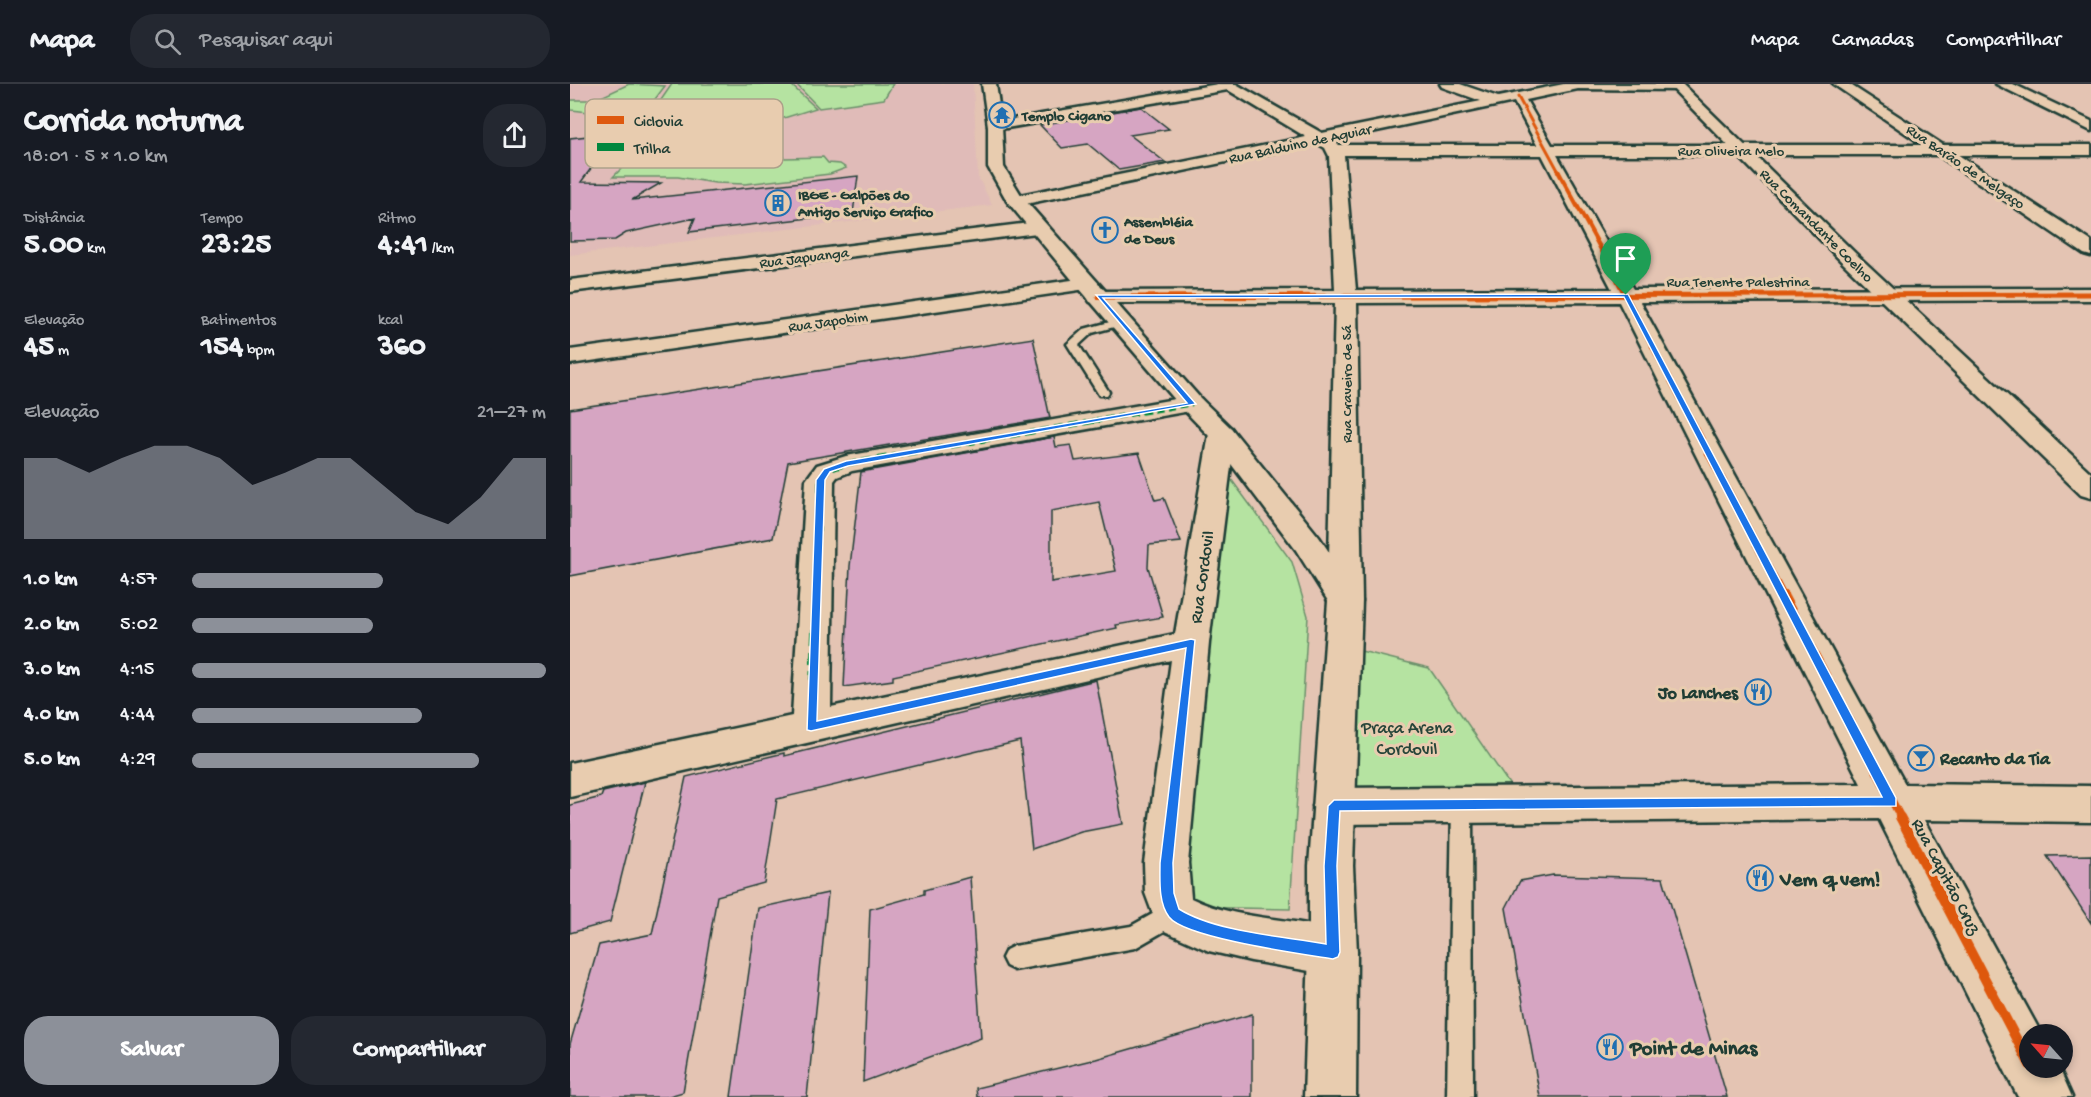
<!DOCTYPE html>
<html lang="pt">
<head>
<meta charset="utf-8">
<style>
	:root { --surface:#171b24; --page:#242831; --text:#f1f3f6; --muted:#9ea1a6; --line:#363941; --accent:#8c9099 }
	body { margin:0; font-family:"Gochi Hand",sans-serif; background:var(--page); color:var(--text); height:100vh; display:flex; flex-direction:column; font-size:22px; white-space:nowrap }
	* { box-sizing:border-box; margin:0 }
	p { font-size:20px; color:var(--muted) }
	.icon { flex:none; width:33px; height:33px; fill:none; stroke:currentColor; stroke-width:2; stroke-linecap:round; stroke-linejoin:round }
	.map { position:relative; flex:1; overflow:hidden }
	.sheet { display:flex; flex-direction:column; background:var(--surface); width:570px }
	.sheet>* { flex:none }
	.needle { width:39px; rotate:297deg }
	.tools { position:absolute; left:1449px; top:940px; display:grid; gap:12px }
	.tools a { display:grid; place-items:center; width:54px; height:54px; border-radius:50%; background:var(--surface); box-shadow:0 3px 9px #0003; font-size:30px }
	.pin { position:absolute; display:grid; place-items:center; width:51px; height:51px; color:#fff; margin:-62px -26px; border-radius:50% 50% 50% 0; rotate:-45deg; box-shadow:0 0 6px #0007 }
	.pin .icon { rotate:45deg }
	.round { display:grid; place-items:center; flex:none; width:63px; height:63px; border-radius:24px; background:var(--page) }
	.head { display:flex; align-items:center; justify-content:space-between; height:102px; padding:0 24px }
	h1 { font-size:33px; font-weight:700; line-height:45px }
	.figures { display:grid; grid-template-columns:repeat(3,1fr); gap:9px; height:102px; padding:6px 24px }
	.figures div { display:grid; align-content:center }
	.figures b { font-size:30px; font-weight:700 }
	.figures small { font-size:16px; font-weight:400 }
	.figures p { font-size:16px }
	.chart { height:168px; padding:12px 24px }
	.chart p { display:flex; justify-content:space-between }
	.chart svg { width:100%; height:108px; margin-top:6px; fill:var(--accent); opacity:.7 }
	.primary-button { display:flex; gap:12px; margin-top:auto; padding:12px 24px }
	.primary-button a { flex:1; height:69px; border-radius:24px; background:var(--accent); color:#fff; font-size:24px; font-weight:700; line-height:69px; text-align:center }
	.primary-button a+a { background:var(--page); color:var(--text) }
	ul { padding:0 24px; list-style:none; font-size:20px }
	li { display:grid; grid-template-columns:96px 72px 1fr; align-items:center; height:45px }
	li i { height:15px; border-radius:8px; background:var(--accent) }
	header { display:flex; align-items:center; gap:36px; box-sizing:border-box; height:84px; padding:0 30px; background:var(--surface); border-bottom:2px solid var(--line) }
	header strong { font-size:28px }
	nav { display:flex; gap:33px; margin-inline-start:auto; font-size:21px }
	.search { width:420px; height:54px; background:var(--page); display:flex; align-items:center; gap:15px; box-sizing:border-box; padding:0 21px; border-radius:24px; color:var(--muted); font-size:22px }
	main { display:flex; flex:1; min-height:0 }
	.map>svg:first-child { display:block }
</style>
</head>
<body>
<header>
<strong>Mapa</strong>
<div class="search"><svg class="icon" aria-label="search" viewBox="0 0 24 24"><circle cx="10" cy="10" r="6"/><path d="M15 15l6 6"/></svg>Pesquisar aqui</div>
<nav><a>Mapa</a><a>Camadas</a><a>Compartilhar</a></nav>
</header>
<main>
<section class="sheet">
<div class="head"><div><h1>Corrida noturna</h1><p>18:01 · 5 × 1.0 km</p></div><a class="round"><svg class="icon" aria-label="share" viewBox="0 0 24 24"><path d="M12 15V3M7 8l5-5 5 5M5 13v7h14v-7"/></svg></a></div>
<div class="figures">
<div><p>Distância</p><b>5.00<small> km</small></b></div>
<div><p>Tempo</p><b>23:25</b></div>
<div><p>Ritmo</p><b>4:41<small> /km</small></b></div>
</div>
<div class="figures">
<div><p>Elevação</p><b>45<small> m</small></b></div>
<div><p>Batimentos</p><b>154<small> bpm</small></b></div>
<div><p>kcal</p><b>360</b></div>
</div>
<div class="chart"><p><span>Elevação</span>21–27 m</p>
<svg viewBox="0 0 160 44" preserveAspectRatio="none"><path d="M0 44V11L10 11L20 17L30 11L40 6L50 6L60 11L70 22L80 17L90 11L100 11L110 22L120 33L130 38L140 27L150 11L160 11V44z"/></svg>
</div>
<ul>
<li><b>1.0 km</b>4:57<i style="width:54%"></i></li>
<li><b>2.0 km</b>5:02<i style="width:51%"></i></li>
<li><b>3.0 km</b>4:15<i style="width:100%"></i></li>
<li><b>4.0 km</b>4:44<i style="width:65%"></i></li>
<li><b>5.0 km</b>4:29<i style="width:81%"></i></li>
</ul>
<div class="primary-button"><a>Salvar</a><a>Compartilhar</a></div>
</section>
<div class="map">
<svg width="1521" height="1013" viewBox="0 0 1521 1013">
	<rect width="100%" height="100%" fill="#e4c4b3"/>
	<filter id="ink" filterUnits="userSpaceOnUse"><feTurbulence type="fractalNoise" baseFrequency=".0167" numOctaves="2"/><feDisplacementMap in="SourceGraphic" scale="12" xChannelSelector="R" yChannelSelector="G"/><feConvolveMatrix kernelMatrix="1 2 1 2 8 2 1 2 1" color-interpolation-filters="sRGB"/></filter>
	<g filter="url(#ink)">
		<path fill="#e0bbb8" d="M0,0h403l5,93 14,28 -422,50z"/>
		<path fill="#b5e3a1" stroke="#6a906a" stroke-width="1.5" d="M59,0l36,2c-6,7 -14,21 -21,25 -19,11 -53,0 -74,-1v-10h25z
			M102,0h118l26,24 -48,15 -131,12z
			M226,0h97l-9,15 -65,9z
			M203,68l12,6 38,-1 5,6 12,1 6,4 -16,6 -85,10 -30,-1 -37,-6h-65l20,-20 54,-4 14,7 51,3z
			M658,391l64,87 16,54 -18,293 -108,-2 24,-271z
			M783,565l76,19 87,126 -169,3z"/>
		<path fill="#d6a5c2" stroke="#1f3d34" stroke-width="1.5" fill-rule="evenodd" d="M571,23l28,22 -39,6 35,27 -46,8 -31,-26 -26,4 -22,-23z
			M47,49l-36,49 80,1 -29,17 226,-24 -5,37 -164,19 6,-14 -69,15 -11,7 -45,1v-103z
			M463,254l17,80 -262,44 -15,76 -203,38v-167z
			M484,353l2,10 15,-2 4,16 64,-8 16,47 9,-2 17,44 -32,3 -1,22 15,50 -47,8 1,3 -224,48v4l-49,7 6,-121 11,-94zM529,418l17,69 -65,11v-71z
			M526,596l27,144 -42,8 -49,17 -12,-108 -243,58 -13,84 -47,13 -34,196 -17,5h-96v-53l29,-99 53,-11 34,-157 98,-24v3z
			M75,698l-35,140 -40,11v-128l31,-8 2,-5z
			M1521,771v68l-44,-67z
			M983,791l110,3 64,219h-187l-34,-189 14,-27z
			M400,793l11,161 -118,44 7,-173 54,-15v-4z
			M258,809l-21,204h-76l27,-189z
			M682,930v83h-275l-1,-9 120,-29z"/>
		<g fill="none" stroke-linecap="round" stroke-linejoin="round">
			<g stroke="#1f3d34" stroke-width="5">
				<path id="service" d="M551,235l4,1v4l-33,9 -13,12 30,47 -2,3h-8l-32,-51 17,-15z
					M892,711l7,3 3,6 1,293h-26l5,-293 3,-6z
					M604,818l8,3 3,8 -3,8 -47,27 -121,22 -8,-4 -4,-8 4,-8 8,-4 117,-20z"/>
			</g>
			<g stroke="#1f3d34" stroke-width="5">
				<path id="minor" d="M648,0h18l86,49 159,-32 -39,-14 -2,-3h20l38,13 66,-13h118v5l-5,1 -99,-1 -52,11 26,45h539v10h-534l76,134 458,-1v12l-451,2 265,482 186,2v36l-167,-2 118,215h-12v33h29l13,29h-54l-139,-278 -545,5 -15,-5 -6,-13 6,-13 15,-5 527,-4 -242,-482 -262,1 5,298 -5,8 -12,4 -12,-4 -5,-8 7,-298h-237l-8,-1 -3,-5 3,-5 8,-1 237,-1 -6,-134 -4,-8 -8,-5 -301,63 -6,-1 -3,-4 3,-4 296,-60 -78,-47 -233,40 -7,-4 7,-4zM944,18l23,43h-198l-5,-5zM774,71h198l70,134 -256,1z
					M1426,0h17l78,37v10z
					M468,138l7,2 2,4 -2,4 -475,60v-12z
					M516,194l7,2 3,4 -3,4 -523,76v-14z
					M622,312l9,3 4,5 -4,5 -349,62 -15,6 -3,4 -3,226 344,-73 34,-200 4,-6 9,-2 9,2 4,6 -26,209 -21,220 3,35c50,25 108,17 159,38l7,16 -7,16 -17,7 -82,-14 -42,-10 -51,-23 -13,-35 -1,-30 27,-203 -601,137v-34l222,-47 14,-236 11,-15 29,-9z"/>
			</g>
			<g stroke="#1f3d34" stroke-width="5">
				<path id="tertiary" d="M1098,0h14l173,169 236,220v25l-10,-3 -240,-234z
					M1263,0h16l242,157v15l-7,-2z"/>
			</g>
			<g stroke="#1f3d34" stroke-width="5">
				<path id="secondary" d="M412,0h14l6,42 2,41 19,31 178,201 30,29 88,109 43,64 -9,265 4,86 -1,145h-52l5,-145v-86l19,-265 -32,-51 -83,-110 -30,-31 -104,-121 -72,-87 -19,-34v-41z"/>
			</g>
			<use href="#service" fill="#e8ccaf" fill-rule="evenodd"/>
			<use href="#minor" fill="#e8ccaf" fill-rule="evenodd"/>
			<use href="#tertiary" fill="#e8ccaf" fill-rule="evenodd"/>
			<use href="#secondary" fill="#e8ccaf" fill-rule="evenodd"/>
			<path stroke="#00873e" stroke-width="4.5" stroke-dasharray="8 4.5" stroke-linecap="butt" d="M522,337l100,-17"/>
			<path stroke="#00873e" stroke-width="5" stroke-dasharray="10 5" stroke-linecap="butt" d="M246,513l4,-117 7,-9 19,-7 255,-44"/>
			<path stroke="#00873e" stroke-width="7" stroke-dasharray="14 7" stroke-linecap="butt" d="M241,643l5,-132"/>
			<g stroke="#e8ccaf" stroke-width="4.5">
				<path id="cycleway-far5" d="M948,13l41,75"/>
			</g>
			<g stroke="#e8ccaf" stroke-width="7">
				<path id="cycleway-far4" d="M988,87l61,111"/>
			</g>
			<g stroke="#e8ccaf" stroke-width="8">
				<path id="cycleway-far3" d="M1048,197l74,140
					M528,213l993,-3"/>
			</g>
			<g stroke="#e8ccaf" stroke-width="10">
				<path id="cycleway-far2" d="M1121,336l93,177"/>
			</g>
			<g stroke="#e8ccaf" stroke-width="12">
				<path id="cycleway-far1" d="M1214,511l117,223"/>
			</g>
			<g stroke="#e8ccaf" stroke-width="14">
				<path id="cycleway" d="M1330,733l130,248"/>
			</g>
			<use href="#cycleway-far5" stroke="#de580e" stroke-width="3"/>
			<use href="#cycleway-far4" stroke="#de580e" stroke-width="4.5"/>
			<use href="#cycleway-far3" stroke="#de580e" stroke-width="5"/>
			<use href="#cycleway-far2" stroke="#de580e" stroke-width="7"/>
			<use href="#cycleway-far1" stroke="#de580e" stroke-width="8"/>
			<use href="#cycleway" stroke="#de580e" stroke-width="10"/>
		</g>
	</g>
	<path fill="#1a73e8" stroke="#fff" stroke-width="1.5" fill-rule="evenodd" d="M1058,210l268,504v8l-556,5 -3,55 3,86 -2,5 -5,2c-31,-5 -148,-21 -164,-42 -11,-14 -9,-38 -9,-54l26,-215 -375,83 -4,-1 9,-250 8,-11 22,-8 341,-58 -91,-108zM1054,213l258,500 -548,3 -6,6 -4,60 2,78c-44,-8 -110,-12 -147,-35l-5,-16 -1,-30 22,-223 -4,-1 -374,82 8,-241 5,-8 18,-6 348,-62 -93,-106z"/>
	<defs>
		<g id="temple-ring" transform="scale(1.35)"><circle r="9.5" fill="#e8ccaf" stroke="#1f6fb2" stroke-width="1.5"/><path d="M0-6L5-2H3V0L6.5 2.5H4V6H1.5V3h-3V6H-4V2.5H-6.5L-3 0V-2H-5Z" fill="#1f6fb2"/></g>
		<g id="building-ring" transform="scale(1.35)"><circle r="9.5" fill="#e8ccaf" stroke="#1f6fb2" stroke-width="1.5"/><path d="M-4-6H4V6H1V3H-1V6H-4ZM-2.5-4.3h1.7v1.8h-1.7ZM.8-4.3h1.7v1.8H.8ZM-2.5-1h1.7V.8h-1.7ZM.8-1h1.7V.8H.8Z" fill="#1f6fb2"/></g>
		<g id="church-ring" transform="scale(1.35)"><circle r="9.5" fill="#e8ccaf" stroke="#1f6fb2" stroke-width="1.5"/><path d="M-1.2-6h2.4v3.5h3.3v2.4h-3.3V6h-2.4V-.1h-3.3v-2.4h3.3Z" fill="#1f6fb2"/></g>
		<g id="restaurant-ring" transform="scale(1.35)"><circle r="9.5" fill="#e8ccaf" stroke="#1f6fb2" stroke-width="1.5"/><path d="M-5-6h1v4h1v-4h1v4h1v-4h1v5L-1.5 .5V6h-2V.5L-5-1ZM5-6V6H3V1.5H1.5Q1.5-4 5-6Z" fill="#1f6fb2"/></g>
		<g id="bar-ring" transform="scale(1.35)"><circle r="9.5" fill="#e8ccaf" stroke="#1f6fb2" stroke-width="1.5"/><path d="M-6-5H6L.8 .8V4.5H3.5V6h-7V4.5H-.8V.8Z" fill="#1f6fb2"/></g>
	</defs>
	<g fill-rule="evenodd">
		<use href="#temple-ring" x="432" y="31"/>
		<use href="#building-ring" x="208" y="119"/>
		<use href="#church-ring" x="535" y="146"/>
		<use href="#restaurant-ring" x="1188" y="608"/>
		<use href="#bar-ring" x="1351" y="674"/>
		<use href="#restaurant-ring" x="1190" y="794"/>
		<use href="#restaurant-ring" x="1040" y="963"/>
	</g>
	<g text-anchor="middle" stroke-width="6" stroke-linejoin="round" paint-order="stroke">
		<g font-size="15" font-weight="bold" fill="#1f3d34" stroke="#e8ccaf" text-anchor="start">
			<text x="452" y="36">Templo Cigano</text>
			<text x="228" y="115">IBGE - Galpões do<tspan x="228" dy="17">Antigo Serviço Grafico</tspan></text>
			<text x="554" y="142">Assembléia<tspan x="554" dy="17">de Deus</tspan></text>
		</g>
		<g font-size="15" fill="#1f3d34" stroke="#e8ccaf">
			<text transform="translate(730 59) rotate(-12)" y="5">Rua Balduino de Aguiar</text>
			<text x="1161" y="71">Rua Oliveira Melo</text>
			<text transform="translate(1396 82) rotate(34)" y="5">Rua Barão de Melgaço</text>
			<text transform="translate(1247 141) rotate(45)" y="5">Rua Comandante Coelho</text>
			<text transform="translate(234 173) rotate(-7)" y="5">Rua Japuanga</text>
			<text x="1168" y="202">Rua Tenente Palestrina</text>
			<text transform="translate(258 237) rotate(-8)" y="5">Rua Japobim</text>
			<text transform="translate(776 300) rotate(-90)" y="5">Rua Craveiro de Sá</text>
		</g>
		<g font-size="18" fill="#1f3d34" stroke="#e8ccaf">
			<text transform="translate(631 493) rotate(-82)" y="6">Rua Cordovil</text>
			<text transform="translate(1377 792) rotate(62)" y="6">Rua Capitão Cruz</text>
		</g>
		<g font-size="18" font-weight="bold" fill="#1f3d34" stroke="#e8ccaf" text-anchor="end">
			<text x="1168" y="614">Jo Lanches</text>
			<text x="1370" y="680" text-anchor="start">Recanto da Tia</text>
		</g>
		<g font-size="18" fill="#264539" stroke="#e8ccaf">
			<text x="837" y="649">Praça Arena<tspan x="837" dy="21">Cordovil</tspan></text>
		</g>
		<g font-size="21" font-weight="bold" fill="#1f3d34" stroke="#e8ccaf" text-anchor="start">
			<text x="1210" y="801">Vem q vem!</text>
			<text x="1060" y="970">Point de Minas</text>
		</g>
	</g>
	<rect x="15" y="15" width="198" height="69" rx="9" fill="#e8ccaf" stroke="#aca18a" stroke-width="1.5"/>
	<rect x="27" y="32" width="27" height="8" fill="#de580e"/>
	<rect x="27" y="59" width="27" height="8" fill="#00873e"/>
	<g font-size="16" fill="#1f3d34">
		<text x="64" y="42">Ciclovia</text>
		<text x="64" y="69">Trilha</text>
	</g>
</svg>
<div class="tools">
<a><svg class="needle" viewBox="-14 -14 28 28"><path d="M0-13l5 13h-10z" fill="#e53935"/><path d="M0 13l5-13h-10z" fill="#9ea1a6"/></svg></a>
</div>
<div class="pin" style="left:1056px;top:211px;background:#1e9e55"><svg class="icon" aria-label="arrive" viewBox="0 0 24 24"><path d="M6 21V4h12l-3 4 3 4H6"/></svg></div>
</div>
</main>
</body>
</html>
